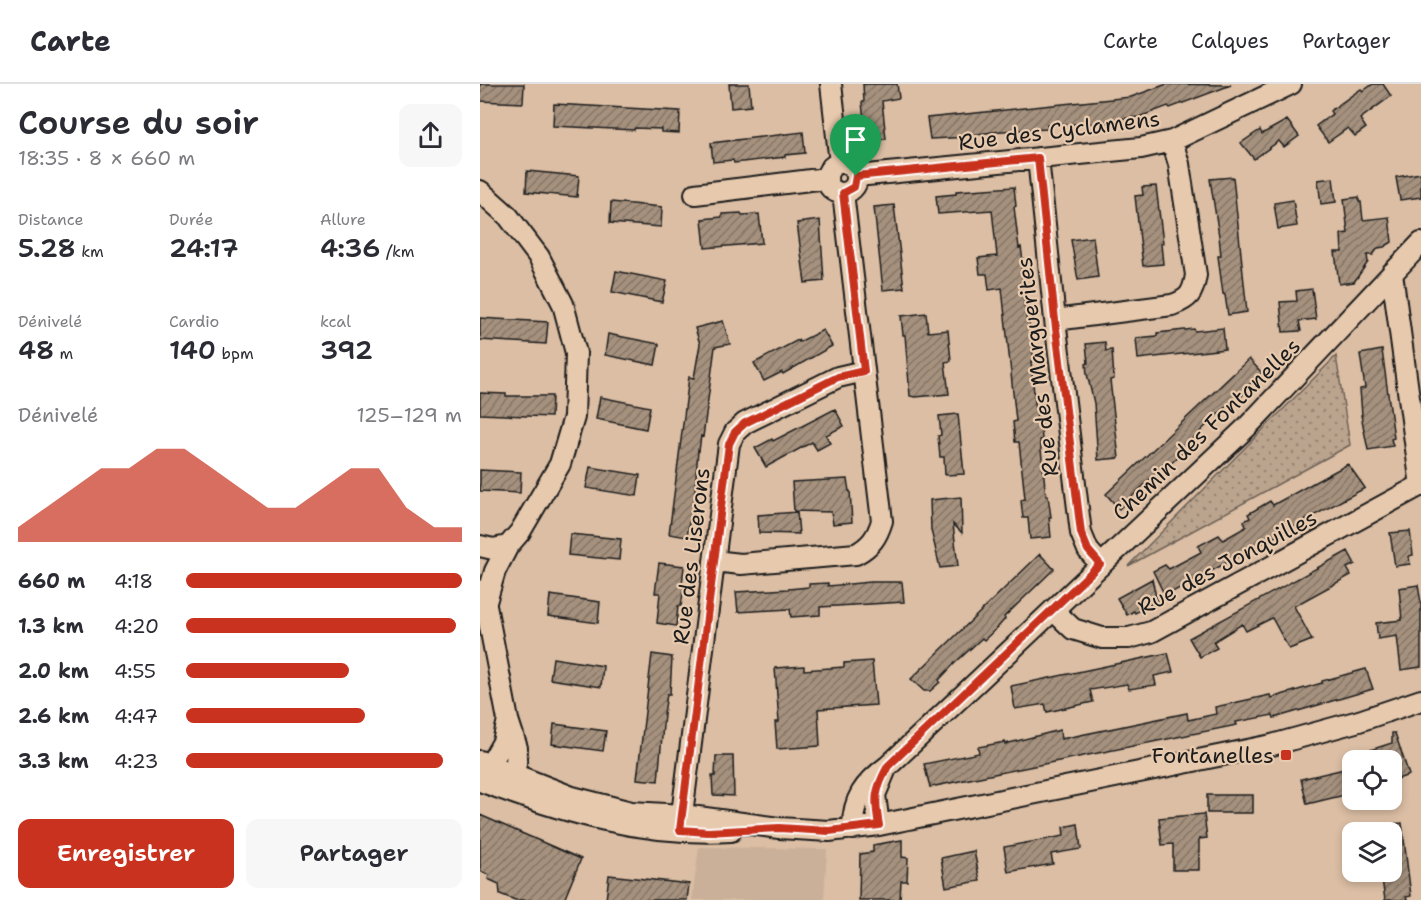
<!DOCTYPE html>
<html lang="fr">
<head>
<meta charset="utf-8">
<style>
	:root { --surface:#fff; --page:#f7f7f7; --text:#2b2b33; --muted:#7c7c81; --line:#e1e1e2; --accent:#c8321e }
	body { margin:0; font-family:"Shantell Sans",sans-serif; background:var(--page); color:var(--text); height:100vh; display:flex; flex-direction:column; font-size:22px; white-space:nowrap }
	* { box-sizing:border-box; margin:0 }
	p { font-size:20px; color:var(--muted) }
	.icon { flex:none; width:33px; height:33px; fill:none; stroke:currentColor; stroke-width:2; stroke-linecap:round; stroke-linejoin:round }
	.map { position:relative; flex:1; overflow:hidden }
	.drawer { display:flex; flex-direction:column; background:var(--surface); width:480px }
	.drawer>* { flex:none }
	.buttons { position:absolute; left:862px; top:666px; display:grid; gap:12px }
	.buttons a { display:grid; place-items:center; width:60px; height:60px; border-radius:12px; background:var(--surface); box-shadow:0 3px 9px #0003; font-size:30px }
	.pin { position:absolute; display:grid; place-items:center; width:51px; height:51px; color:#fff; margin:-62px -26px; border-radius:50% 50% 50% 0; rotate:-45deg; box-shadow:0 0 6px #0007 }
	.pin .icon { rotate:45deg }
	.round { display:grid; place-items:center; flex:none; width:63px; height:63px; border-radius:12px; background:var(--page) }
	.summary { display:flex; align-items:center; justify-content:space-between; height:102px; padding:0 18px }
	h1 { font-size:33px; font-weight:600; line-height:45px }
	.metrics { display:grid; grid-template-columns:repeat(3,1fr); gap:9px; height:102px; padding:6px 18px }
	.metrics div { display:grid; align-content:center }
	.metrics b { font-size:26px; font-weight:600 }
	.metrics small { font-size:16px; font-weight:400 }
	.metrics p { font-size:16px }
	.chart { height:168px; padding:12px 18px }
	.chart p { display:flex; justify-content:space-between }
	.chart svg { width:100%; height:108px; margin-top:6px; fill:var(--accent); opacity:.7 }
	.cta { display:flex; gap:12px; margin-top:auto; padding:12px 18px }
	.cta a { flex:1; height:69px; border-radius:12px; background:var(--accent); color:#fff; font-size:24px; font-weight:600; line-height:69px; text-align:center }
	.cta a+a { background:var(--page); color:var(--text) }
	ul { padding:0 18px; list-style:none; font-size:20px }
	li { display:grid; grid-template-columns:96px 72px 1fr; align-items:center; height:45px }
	li i { height:15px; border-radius:8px; background:var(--accent) }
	header { display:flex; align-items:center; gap:36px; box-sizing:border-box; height:84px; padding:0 30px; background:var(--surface); border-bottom:2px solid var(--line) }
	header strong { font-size:28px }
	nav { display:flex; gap:33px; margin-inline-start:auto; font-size:21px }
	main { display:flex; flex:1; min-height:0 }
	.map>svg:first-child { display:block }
</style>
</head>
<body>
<header>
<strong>Carte</strong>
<nav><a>Carte</a><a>Calques</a><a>Partager</a></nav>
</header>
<main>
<section class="drawer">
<div class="summary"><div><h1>Course du soir</h1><p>18:35 · 8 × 660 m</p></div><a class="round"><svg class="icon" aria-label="share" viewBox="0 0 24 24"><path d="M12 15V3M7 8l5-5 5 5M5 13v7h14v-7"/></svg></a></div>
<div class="metrics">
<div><p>Distance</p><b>5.28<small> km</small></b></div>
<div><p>Durée</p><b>24:17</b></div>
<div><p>Allure</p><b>4:36<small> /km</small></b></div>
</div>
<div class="metrics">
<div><p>Dénivelé</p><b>48<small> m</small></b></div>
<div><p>Cardio</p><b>140<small> bpm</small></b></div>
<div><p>kcal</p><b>392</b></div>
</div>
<div class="chart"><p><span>Dénivelé</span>125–129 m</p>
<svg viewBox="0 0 160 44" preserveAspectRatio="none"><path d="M0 44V38L10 30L20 22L30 14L40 14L50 6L60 6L70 14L80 22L90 30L100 30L110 22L120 14L130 14L140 30L150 38L160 38V44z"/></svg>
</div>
<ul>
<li><b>660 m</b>4:18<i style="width:100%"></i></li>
<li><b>1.3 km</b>4:20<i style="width:98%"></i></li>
<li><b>2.0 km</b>4:55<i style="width:59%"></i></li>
<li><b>2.6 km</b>4:47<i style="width:65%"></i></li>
<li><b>3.3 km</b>4:23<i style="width:93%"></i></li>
</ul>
<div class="cta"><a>Enregistrer</a><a>Partager</a></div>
</section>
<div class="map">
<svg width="941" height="816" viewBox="0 0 941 816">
	<defs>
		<pattern id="grass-dots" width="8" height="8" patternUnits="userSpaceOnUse" patternTransform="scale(1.5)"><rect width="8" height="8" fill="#bba48e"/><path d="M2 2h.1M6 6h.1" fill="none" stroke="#978573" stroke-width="1.8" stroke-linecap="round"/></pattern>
		<pattern id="building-hatch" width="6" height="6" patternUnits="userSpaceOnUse" patternTransform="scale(1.5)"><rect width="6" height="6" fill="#a5917e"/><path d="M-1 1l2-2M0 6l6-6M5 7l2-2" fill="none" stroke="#867666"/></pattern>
	</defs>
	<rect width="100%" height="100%" fill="#dbbea4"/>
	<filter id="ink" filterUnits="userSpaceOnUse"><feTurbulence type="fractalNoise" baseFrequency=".0167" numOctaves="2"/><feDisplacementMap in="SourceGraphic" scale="12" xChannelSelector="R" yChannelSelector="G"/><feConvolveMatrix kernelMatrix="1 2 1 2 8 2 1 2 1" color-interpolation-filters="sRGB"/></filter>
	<g filter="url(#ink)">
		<path fill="#cbb099" d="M219,763l128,2 -3,51h-132z"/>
		<path fill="url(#grass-dots)" stroke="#6c6055" stroke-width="1.5" d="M856,272l14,89 -222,121z"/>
		<path fill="url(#building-hatch)" stroke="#1c1c1c" stroke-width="1.5" d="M0,0h44l-1,19 -43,-2z
			M249,0h20l2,22 -20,2z
			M383,0h34l2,14 -17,3 4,38 -20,2 -4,-39h2z
			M687,0l64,1 -61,23 -2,-2 -29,11 -32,3v3l-60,2 1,4 -46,2 -32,4v2l-40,2 -3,-21 204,-21z
			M893,0h10l8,12 -31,23 6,9 -11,8 -7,-8 -20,14 -12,-16 16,-12 -2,-3 31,-22 2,2z
			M74,20l126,7 -1,22 -18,-1v-3l-26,-1 -1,2 -81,-4z
			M807,36l12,16 -15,11 -5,-6 -25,18 -13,-16 19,-13 2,4z
			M323,48l2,21 -20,2v2l-51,6 -1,-3 -20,2 -2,-19z
			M47,87l52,5 -2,21 -51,-5z
			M941,89v24l-21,3 -4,-23z
			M753,93l14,135 -19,3 -3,-20 -2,-1 -5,-38h3l-2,-20 -9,-57z
			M853,94l3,24 -15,2 -3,-24z
			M676,102l7,57 -2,1 2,20 -20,2 -8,-70 8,-1 -1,-8z
			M534,103l2,19 -2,1 5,41 2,-1 2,14 -2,1 2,23 -1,1 5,37h2l5,38h-3l3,33 3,24h3l2,21 -2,1 6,56h2l3,21h-2l2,20 -21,2 -2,-21h-5l-1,-8 -1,-10 4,-1 -6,-57h-4l-2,-20 3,-1 -14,-133 -13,2 -2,-16h-7l-2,-16 19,-2 -5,-46 -54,4 -2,-18 20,-2v-3z
			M879,113v5h2l2,18 26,-3 3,25 -8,5 -6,1 -5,7h-6l1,7 -14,20 -15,2 -4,-32h7l-1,-18 7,-1 -4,-34z
			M813,116l4,26 -19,3 -4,-26z
			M131,118l51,5 -1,20 -51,-4z
			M414,121l10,83 -21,2 -9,-83z
			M261,129l1,2 17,-1 3,29 -57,5 -3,-29 20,-2v-3z
			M340,136l4,61 -19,2 -8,-60z
			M613,153l5,40 -20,3 -7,-40z
			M136,187l51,10 -5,21 -50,-10z
			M832,205l4,30 -17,2 2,10 -18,1 -3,-30 17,-1 -1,-10z
			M446,229l2,19 20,-2 3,31 -6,1 4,32 -34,3 -5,-1 -5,-61h-2l-2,-19z
			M0,234l68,4 -2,22 -66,-4z
			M243,237l7,23 -15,3 -12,90 -2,-1 -2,15 -1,-1 -5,67h-3l-3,20 -18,-3 20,-157 5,1 6,-34 -5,-16z
			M743,244l2,21 -87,10 -2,-21 21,-2v-3l37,-4 1,2z
			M343,246l9,16 -49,28 -1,-2 -18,9 -10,-18 44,-23 1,2z
			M128,250l51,10 -4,21 -50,-10z
			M625,258l1,9 6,-1 2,29 -4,1 9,78 -21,2 -4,-57 -7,-29 -1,-10 2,-1 -2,-19z
			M902,266l12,88 -3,1 2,7 -25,4 -7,-35h1l-2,-26 5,-1 -5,-34z
			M769,275l13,14 -15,14 2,2 -15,14 -2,-2 -42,40 2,2 -13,13 -14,13 -2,-2 -44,42 -13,-15z
			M0,309l26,1v2h46l-1,21 -71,-3z
			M120,313l50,10 -4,22 -50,-10z
			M355,325l9,17 -18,9 4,8 -13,7 -5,-8 -46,25 -11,-19 17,-9 1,2z
			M478,330l6,60 -19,1 -1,-18h-4l-2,-21 3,-1 -2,-19z
			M868,380l17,24 -200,108 -12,-25 12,-6 4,4 32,-17 -3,-6 21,-11 4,5 23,-13 -2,-6 6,-3 -2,-4 22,-13 3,4z
			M110,383l50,8 -3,21 -51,-8z
			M0,386l41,2 -1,21 -40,-2z
			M367,395l2,12h1l2,31 -19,2 -2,-12 -37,-1 -2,-29z
			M481,413l1,36 -9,-9 5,42 -18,2 -9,-38 -1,-30z
			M317,428l2,22 -40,-1 -1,-18z
			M930,447l3,24 -4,1 1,8 -15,2 -5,-33z
			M90,450l51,5 -2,21 -51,-5z
			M868,467l7,13 -8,4 4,7 -57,31 18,34 -23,9 -17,-31 -26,13 -4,-7 -29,18 4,6 -17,9 -11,-19z
			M560,470l14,15 -50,48 1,2 -7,8 -14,13 -2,-2 -28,26 -15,16 1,2 -10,9h-6l-13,-12z
			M179,479l25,3 -2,19 2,1 -3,20h-3l-2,20 -19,-3 3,-30h-5z
			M672,495l5,22 -22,12 -1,-2 -7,4 -10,-17z
			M391,498h31l2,20 -84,5v8l-29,2 -1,-8 -52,3 -2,-20 52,-3 21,-2v-3l19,-1v3z
			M938,501l3,18v64l-20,3 -4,-34 -19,3 -2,-16 26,-3 -3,-32z
			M70,511l50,7 -2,21 -50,-7z
			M688,569l5,19 -19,4 2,9 -27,4 -2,-5 -37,6 3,12 -46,10 -2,-8 -30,5 -4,-23z
			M172,570l20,3 -2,37h-3l-3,20 -6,67 -21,-2z
			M73,574l50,8 -2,21 -51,-8z
			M392,577l4,44 -58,4 2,37 -43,3 -2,-27h4l-4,-54 29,-2v4l40,-3v-4z
			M886,585l7,20 -99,29 -1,-3 -37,7 1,3 -307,62 -6,-23 55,-11 -1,-6 27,-5v2l55,-14 1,9 126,-26 1,7 28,-6 -1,-7 55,-12 1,3 51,-15v-2z
			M74,640l52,7 -3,20 -51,-7z
			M912,649h3l14,42 -17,6v-21h-44v-3l44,-14z
			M236,672h17l1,40 -21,-1 -1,-19h3z
			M873,683v26l-46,11 -6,-25z
			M727,711h46v18h-46z
			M724,730l3,24 -8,1v31h-26v-26l-11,1 -3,-27z
			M0,731l101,44 -17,41h-49l-15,-6 -1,-10 -11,-5 1,-4 -9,-4z
			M922,739l9,73 -5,1 1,3h-22l-4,-28h11v-48z
			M598,740l3,25 -30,5 2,10 -45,8 -4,-25 60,-11 -1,-9z
			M422,756v17l6,1 -1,23h-6l-1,19h-41l1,-46 13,-2v-7z
			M494,767l6,30 -34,6 -5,-29z
			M129,791l80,9 -2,16h-81z"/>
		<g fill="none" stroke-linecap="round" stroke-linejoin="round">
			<g stroke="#1c1c1c" stroke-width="24">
				<path id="street" d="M351,0l9,79
					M558,74l17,162 26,213 7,17 12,14
					M347 94a15 15 0 1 1 30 0a15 15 0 1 1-30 0Z
					M377,92l284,-28 31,-7 119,-57
					M0,107l28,25 31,41 24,47 13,49 -2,64 -14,47 -40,68 -12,14 -13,25 -9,31
					M215,110l132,-16
					M912,189l29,213
					M575,236l117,-15c17,-6 21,-11 24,-30l-17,-111 -7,-23
					M0,462l13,3 15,-3
					M234,477l27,3 115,-10c15,-8 21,-17 26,-33l-39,-328
					M3,506l25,130 9,28 -1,16 -4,10 -10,9
					M573,526l20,19 29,9h27l22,-6 270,-147
					M0,677l92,36 59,15 52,3 96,13 50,3 50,-6 393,-80 87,-24 62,-21
					M14,692l-4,-11 13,-23 5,-22
					M0,697c83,31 161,55 251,50
					M399,741l-4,-30 10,-24
					M373,745c-1,-30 12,-46 35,-63l359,-339 174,-184
					M200,746l49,-386 6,-12 10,-9 93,-46 26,-6"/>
			</g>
			<use href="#street" stroke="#e7c9ad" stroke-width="20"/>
		</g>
	</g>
	<g fill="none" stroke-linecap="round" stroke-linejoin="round" filter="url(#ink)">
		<g stroke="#fff" stroke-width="12">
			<path id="route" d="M558,74l17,162 26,213 7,17 12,14 -212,202c-13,24 -14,32 -9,59l-50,6 -50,-3 -71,4 -28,-2 49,-386 6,-12 10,-9 93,-46 26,-6 -21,-178 11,-6 2,-11z"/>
		</g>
		<use href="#route" stroke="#c8321e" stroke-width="8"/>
	</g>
	<rect fill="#c8321e" stroke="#e7c9ad" stroke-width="2" x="800" y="665" width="12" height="12" rx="3"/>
	<g text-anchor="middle" stroke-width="4.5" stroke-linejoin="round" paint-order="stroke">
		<g font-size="22" fill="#1c1c1c" stroke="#e7c9ad">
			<text transform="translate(579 46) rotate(-7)" y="8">Rue des Cyclamens</text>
			<text transform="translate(557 283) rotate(-97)" y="8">Rue des Marguerites</text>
			<text transform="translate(726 345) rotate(-44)" y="8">Chemin des Fontanelles</text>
			<text transform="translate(211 472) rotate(-83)" y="8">Rue des Liserons</text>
			<text transform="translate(747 478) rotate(-28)" y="8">Rue des Jonquilles</text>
		</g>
		<g font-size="22" fill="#1c1c1c" stroke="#e7c9ad" text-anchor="end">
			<text x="794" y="679">Fontanelles</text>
		</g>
	</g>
</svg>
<div class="buttons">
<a><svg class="icon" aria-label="locate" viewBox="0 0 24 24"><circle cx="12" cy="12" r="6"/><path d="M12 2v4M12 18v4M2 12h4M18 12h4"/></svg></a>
<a><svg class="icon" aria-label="layers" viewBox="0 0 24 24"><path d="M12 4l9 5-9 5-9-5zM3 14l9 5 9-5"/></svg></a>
</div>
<div class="pin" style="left:376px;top:92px;background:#1e9e55"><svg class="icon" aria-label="arrive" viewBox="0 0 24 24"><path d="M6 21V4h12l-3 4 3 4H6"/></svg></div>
</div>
</main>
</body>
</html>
